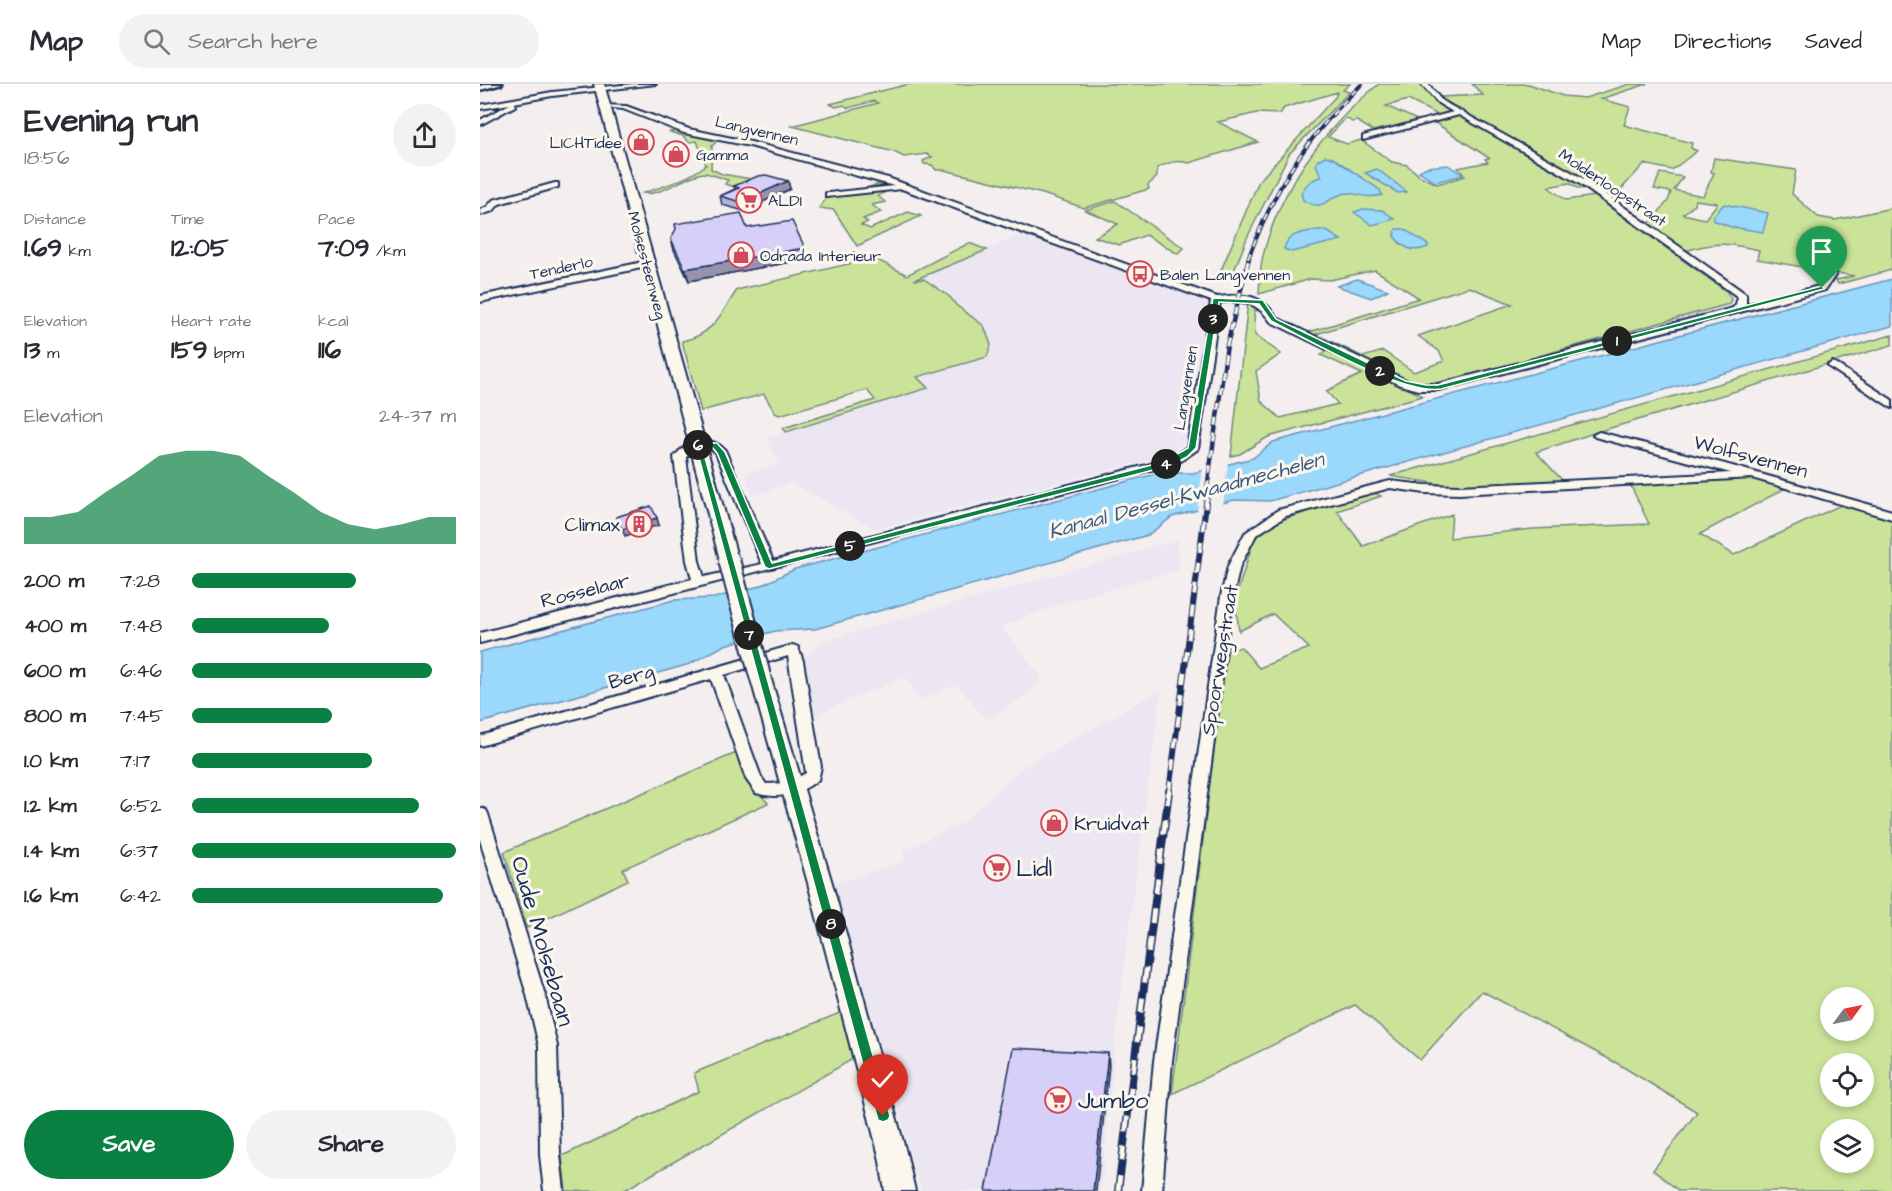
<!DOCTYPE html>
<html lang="en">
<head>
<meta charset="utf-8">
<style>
	:root { --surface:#fff; --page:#f2f2f3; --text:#2b2b33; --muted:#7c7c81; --line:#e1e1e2; --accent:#0b8043 }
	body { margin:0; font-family:"Architects Daughter",sans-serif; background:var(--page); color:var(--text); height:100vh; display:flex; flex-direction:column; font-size:22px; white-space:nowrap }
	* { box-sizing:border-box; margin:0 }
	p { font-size:20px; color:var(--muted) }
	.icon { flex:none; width:33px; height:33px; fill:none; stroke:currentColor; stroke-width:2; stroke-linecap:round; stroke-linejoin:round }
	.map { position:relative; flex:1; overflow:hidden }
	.details { display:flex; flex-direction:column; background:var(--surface); width:480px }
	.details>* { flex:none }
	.needle { width:39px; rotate:57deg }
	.controls { position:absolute; left:1340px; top:903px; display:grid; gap:12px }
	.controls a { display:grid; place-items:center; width:54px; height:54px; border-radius:50%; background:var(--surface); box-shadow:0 3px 9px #0003; font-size:30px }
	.pin { position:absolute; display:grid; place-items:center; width:51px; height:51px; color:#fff; margin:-62px -26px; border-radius:50% 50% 50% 0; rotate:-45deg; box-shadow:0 0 6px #0007 }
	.pin .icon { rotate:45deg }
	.km { position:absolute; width:30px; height:30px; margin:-15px; border-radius:50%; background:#222; color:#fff; font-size:16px; line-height:30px; text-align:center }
	.round { display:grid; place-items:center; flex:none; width:63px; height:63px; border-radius:32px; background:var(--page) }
	.overview { display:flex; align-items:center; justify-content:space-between; height:102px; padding:0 24px }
	h1 { font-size:33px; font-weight:800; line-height:45px }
	.metrics { display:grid; grid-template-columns:repeat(3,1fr); gap:9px; height:102px; padding:6px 24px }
	.metrics div { display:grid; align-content:center }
	.metrics b { font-size:26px; font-weight:800 }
	.metrics small { font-size:16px; font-weight:400 }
	.metrics p { font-size:16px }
	.chart { height:168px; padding:12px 24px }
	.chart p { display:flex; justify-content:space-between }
	.chart svg { width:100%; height:108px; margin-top:6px; fill:var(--accent); opacity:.7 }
	.primary-button { display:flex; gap:12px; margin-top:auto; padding:12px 24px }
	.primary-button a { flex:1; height:69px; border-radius:36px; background:var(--accent); color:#fff; font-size:24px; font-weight:800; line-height:69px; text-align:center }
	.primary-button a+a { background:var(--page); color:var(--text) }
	ul { padding:0 24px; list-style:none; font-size:20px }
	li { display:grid; grid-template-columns:96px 72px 1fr; align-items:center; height:45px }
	li i { height:15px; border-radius:8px; background:var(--accent) }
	header { display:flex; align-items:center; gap:36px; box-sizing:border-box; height:84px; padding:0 30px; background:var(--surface); border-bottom:2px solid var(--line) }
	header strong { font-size:28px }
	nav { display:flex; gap:33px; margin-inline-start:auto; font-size:21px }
	.search { width:420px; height:54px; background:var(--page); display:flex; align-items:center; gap:15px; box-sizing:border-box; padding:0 21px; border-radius:33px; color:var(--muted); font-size:22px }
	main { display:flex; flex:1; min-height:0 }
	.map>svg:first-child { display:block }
</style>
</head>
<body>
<header>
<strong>Map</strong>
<div class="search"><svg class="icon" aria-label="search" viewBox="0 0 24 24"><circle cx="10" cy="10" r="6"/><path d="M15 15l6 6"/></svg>Search here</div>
<nav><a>Map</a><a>Directions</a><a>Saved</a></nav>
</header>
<main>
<section class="details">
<div class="overview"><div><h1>Evening run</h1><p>18:56</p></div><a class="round"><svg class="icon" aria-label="share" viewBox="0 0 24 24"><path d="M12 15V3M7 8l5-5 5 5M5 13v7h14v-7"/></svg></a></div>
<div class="metrics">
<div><p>Distance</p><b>1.69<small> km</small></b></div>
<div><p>Time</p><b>12:05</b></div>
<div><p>Pace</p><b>7:09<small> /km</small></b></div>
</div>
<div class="metrics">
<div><p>Elevation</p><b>13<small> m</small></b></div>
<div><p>Heart rate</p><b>159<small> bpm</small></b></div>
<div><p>kcal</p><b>116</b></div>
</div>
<div class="chart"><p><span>Elevation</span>24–37 m</p>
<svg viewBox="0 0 160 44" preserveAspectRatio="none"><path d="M0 44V33L10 33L20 31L30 23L40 16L50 8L60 6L70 6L80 8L90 16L100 23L110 31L120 36L130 38L140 36L150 33L160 33V44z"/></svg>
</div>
<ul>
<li><b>200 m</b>7:28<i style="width:62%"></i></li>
<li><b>400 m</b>7:48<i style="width:52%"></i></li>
<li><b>600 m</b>6:46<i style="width:91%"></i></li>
<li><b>800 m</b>7:45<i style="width:53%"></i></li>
<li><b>1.0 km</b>7:17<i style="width:68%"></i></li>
<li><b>1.2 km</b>6:52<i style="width:86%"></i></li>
<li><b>1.4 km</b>6:37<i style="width:100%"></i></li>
<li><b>1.6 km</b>6:42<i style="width:95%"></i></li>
</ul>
<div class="primary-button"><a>Save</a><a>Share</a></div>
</section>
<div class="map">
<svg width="1412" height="1107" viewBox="0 0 1412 1107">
	<rect width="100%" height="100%" fill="#f4efee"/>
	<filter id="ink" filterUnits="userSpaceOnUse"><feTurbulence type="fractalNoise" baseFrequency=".0167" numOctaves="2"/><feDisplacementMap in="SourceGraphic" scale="12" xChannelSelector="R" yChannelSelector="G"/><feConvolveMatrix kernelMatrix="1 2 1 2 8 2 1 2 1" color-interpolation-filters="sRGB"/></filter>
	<g filter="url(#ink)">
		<path fill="#ebe6f1" d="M544,148l179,66 5,8 -17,120 -5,15 -18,14 -293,74 -83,-46 -39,13 -8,-22 34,-10 -12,-26 160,-50 -14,-14 -2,-93 64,-25z
			M698,456l1,30 -114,32 -64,25 41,51 -14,16 -42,26 -29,-36 -37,16 -15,-23 -93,39 -7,-59 21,-17z
			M681,606l-43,324 -17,177h-180l-86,-307 71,-23 -4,-10 58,-27 65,-58z"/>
		<path fill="#cae399" stroke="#72897c" stroke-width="1.5" fill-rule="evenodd" d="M429,0h441l-7,6 6,2 -60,62 -42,84 -13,33 -13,-1 38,-89 77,-85 1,-4 -53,16 -4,6 -23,-1 -39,9 40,20 -69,21c-12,-4 -21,0 -32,5v9l-9,8 1,4 -65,19 -41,-14 -99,-24h-8l-4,-5 -8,-1 -1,-3 9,-4 -5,-3 -23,3 -10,-5 -102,-26 86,-23 -4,-2 -26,7 -4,-3 -8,2 -6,-3z
			M899,0h42l10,13 22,16 -11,4 -34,-17 -22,6 36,16 -32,9 -5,-3 -12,3 -16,-10 -5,1 -6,-4 -18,19 19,7 14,-4 31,22 15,3 13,11 17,8 28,-8 -7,-8 30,-6 -3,-3 4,-1 -55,-36 32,-8 -26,-17 43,-2 -11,-11h57l34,12 22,2 45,-14h17l-46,15 29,8 -6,18 68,18 -1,5 6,3 -25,19 -28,-6 -37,41 120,87 4,7 -2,5 -304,83 -23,-8 -96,-46 113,-35 -44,-28 -45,10 -19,-1 -52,15v-2c1,-11 1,-22 3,-32 16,-70 62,-132 117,-176zM1089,99l10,6 14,-2 10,8 -37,5 -18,-13zM989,203l43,17 -94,32 21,15 5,10 -30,11 -31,-21 -20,6 -47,-23z
			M195,46l43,10 -6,6 -1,23 11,5 29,5 -13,9 -13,-4 3,-4c-7,-2 -16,-6 -23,-7 -14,-1 -44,24 -62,20 22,-7 45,-14 63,-28l-9,-24 -8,1 -6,-6 -13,-4z
			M1234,74l82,12 -4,24 26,23 17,3 57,-12v62l-54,14 -2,-4 18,-4 -97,-17 2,-9c-31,-7 -45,-9 -76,2l-36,-26 21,-25 3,-9 -17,-3 6,-16 23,4 -9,13 29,6 11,-23 -3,-1zM1215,116l22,3v1l-12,15 -22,-5 11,-9z
			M402,99l14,3 -18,10 7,6 -13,3 9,7 -18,7 5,3 -7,3 9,4 38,-17 13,4 -64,30 -23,-36 -15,-2 10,-13 41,-2 -1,-6z
			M635,117l69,47 -6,6 -32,-19 -27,10 -24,-8 23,-13 -33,-14z
			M489,159l18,7 -73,30 10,-1 26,18 6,8 28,21 7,19 -4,12 -70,20 11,11 -142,44 -3,-4 92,-28 -8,-10 -88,25 -4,-2 -11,-19 -63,17 -19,-70c31,-6 39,-27 55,-51l137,-32 33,17z
			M768,218l14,8 -8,1 1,24 26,19 -25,17 5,30 19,17 58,-14 -12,-13 36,-17 -41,-19 7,-6 95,47 -155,41 -28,17 -9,2z
			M1412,251v10l-295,87 -61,20 29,31 -107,4 -68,-11z
			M1270,393l36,11 -86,46 34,21 109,-51 49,14v673h-213l-26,-21 44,-58 -77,-47 -138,-74 -62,69 -65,-55 -183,89 54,-443 15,-4 18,21 50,-20 -36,-34 -34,17 -4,-32 19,-60 24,-18 95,-29 8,4 -44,15 26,35 89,-32 -2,24 82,-9 117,-5 -19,-40zM1350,914h33v32h-33zM1350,980h33v32h-33zM1350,1046h33v32h-33z
			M256,669l12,27 20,23 -145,66 5,11 -101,48 -23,-76z
			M362,928l11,47 -230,132h-57l-4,-35 137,-65 -5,-18z"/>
		<path fill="#9bd9fc" stroke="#6895bd" stroke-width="1.5" d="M845,72l8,2 47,32 2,5c-14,4 -21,-1 -34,-2 -19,0 -23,22 -45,7l-2,-7c6,-10 10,-14 21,-16l-6,-12 2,-5z
			M968,81l15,10 -28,7 -16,-11 8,-4z
			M897,85l30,23 -9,1 -33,-20z
			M1244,120l44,9 -5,19 -32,-5 -18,-7 1,-5z
			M883,125l19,1 13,9 -23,6 -18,-13z
			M916,145h8l24,16v2c-14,6 -25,2 -34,-11z
			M838,146h7l16,10 -49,12 -8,-3c3,-16 20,-17 34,-19z
			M877,195l31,11 -17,8 -34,-12z
			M1412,195v47l-622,175 -36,-1 -62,17 -24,18 -333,94 -40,2 -50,14 -35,19 -210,59v-71l194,-52 40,-2 46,-12 35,-17 364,-96h34l60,-15 20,-16z"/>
		<path fill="#f4efee" d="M748,377l-5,45 -26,7 6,-46z"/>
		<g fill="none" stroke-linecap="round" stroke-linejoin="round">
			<g stroke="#1b2f5e" stroke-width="4">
				<path id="minor" d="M153,0h23l-104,12 -38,7 1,3 -35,19v-5l30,-16 -30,5v-4l72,-13z
					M941,0h7l14,17 144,79 160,114v11l73,-19 9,-14 8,2 -11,16 -387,100h-20l-18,-5 -129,-63c-14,-20 -27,-22 -51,-20l-22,147 -20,14 -698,180v-10l212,-54 -5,-18 -13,-104c13,-17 35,-23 51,-7l48,111 397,-102 17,-11 24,-147 -309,-112 -76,8v-4h3l65,-7 -144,-40 -66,-13 -61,-24 -19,-2v-2l22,1 63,23 62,13 137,36 329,119c27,-3 44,-4 60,21l131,63 10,3h20l295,-76 3,-4 2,-7 -158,-113 -121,-69 -96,25v-4l90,-24 -15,-9zM225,363h5l6,6 46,111 -58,13 -5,-16 -13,-104 9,-7z
					M75,99h3v4l-59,17 -6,7 -13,4v-5l7,-3 6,-7z
					M168,177l3,1v4l-171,36v-6z
					M1353,278l59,38v8l-63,-41 -1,-2z
					M1119,348l126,32 167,47v8l-140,-41 -293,16 -34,-1 -35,-5 -104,28 -30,19 -16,31 -7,30 -61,465 -10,130h-20l12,-130 67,-465 7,-30 17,-33 33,-23 112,-29 35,4 34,1 272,-13 -136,-36 -2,-2z
					M313,561l5,2 5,14 18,106 -3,13c-18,14 -40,20 -62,13l-10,-14 -35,-100 -231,67v-10zM308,572l18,117 -18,10 -22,1 -5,-7 -37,-102z
					M0,724l6,2 2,4 57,181 12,51 3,109 4,36h-20l-4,-36 -1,-109 -12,-51 -47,-155z"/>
			</g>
			<g stroke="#1b2f5e" stroke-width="5">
				<path id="tertiary" d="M7,0h15l-22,6v-4z"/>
			</g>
			<g stroke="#1b2f5e" stroke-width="4">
				<path id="primary" d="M114,0h10l134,476 -3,4h-12l-3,-4z
					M280,585l7,2 3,5 62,207 75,273 8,35h-30l-6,-35 -71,-273 -58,-207 3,-5z"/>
			</g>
			<use href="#minor" fill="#fbf7ec" fill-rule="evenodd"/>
			<use href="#tertiary" fill="#fbf7ec" fill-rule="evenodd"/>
			<use href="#primary" fill="#fbf7ec" fill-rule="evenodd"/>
			<g stroke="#1b2f5e" stroke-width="4">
				<path id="rail-far3" d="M768,175c28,-74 57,-120 114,-175"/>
			</g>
			<g stroke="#1b2f5e" stroke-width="4.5">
				<path id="rail-far2" d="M727,405l20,-144 22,-87"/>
			</g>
			<g stroke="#1b2f5e" stroke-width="6">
				<path id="rail-far1" d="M689,708l39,-304"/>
			</g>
			<g stroke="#1b2f5e" stroke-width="8">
				<path id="rail" d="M638,1107l51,-400"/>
			</g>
			<use href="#rail-far3" stroke="#fbf7ec" stroke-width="2" stroke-dasharray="7" stroke-linecap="butt"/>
			<use href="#rail-far2" stroke="#fbf7ec" stroke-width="3" stroke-dasharray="8" stroke-linecap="butt"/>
			<use href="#rail-far1" stroke="#fbf7ec" stroke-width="4" stroke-dasharray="11" stroke-linecap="butt"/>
			<use href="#rail" stroke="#fbf7ec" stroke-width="5" stroke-dasharray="15" stroke-linecap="butt"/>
			<g stroke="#1b2f5e" stroke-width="24" stroke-linecap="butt">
				<path id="primary-bridge" d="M249,476l31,116"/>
			</g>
			<use href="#primary-bridge" stroke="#fbf7ec" stroke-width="20"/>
		</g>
		<path fill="#b8b3d5" stroke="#1b2f5e" stroke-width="1.5" d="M308,97l2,8 -46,22 -22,-6 -2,-9 15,-7 -1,-3z
			M267,144l58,20 3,11 -119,22 -15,-31 -3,-11z"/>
		<path fill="#9692ae" stroke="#1b2f5e" stroke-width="1.5" d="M308,97l2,8 -46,22 -3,-9z
			M325,164l3,11 -119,22 -4,-12z
			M177,434l2,7 -34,11 -3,-7z
			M628,969l1,13 -13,125h-3z"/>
		<path fill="#d6d0f8" stroke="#1b2f5e" stroke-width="1.5" d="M286,91l22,6 -47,21 -21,-6 19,-8 -5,-2 24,-10z
			M261,129l6,15 45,-7 13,27 -120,21 -14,-30 5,-10 -1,-5z
			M171,422l6,12 -35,11 -6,-12z
			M533,964l95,5 -15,138h-107z"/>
	</g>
	<path fill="#0b8043" stroke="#fff" stroke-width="1.5" d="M1342,202l2,3 -383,100c-38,6 -132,-49 -170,-68l-12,-17 -40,-2 -23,146 -9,9 -18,9 -400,103 -4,-2 -48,-114 -5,-6h-10l188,669 -2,4 -5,2 -5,-2 -183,-677h22l8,9 47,111 391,-101 25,-14 25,-150 50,2 13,19 130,62 20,4h12z"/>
	<defs>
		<g id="shop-ring" transform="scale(1.35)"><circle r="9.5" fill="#fbf7ec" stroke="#d1495b" stroke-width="1.5"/><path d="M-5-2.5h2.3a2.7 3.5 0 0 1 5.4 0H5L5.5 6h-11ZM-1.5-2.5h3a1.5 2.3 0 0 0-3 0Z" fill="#d1495b"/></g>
		<g id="supermarket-ring" transform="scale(1.35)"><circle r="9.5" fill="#fbf7ec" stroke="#d1495b" stroke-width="1.5"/><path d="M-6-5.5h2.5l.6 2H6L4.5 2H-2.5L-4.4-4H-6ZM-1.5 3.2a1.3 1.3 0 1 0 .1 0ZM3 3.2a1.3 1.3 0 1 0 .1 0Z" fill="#d1495b"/></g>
		<g id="bus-ring" transform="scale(1.35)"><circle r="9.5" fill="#fbf7ec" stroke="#d1495b" stroke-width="1.5"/><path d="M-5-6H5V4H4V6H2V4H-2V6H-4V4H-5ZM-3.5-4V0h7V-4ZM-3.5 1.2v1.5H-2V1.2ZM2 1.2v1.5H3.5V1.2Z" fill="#d1495b"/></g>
		<g id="building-ring" transform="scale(1.35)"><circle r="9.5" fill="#fbf7ec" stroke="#d1495b" stroke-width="1.5"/><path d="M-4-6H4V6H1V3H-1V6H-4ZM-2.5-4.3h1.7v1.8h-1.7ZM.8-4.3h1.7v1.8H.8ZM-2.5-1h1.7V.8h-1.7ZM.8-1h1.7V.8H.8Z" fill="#d1495b"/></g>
	</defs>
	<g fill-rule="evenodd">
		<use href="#shop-ring" x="161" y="58"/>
		<use href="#shop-ring" x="196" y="70"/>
		<use href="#supermarket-ring" x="269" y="116"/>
		<use href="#shop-ring" x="261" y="171"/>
		<use href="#bus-ring" x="660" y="190"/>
		<use href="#building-ring" x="159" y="440"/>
		<use href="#shop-ring" x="574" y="739"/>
		<use href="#supermarket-ring" x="517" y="784"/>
		<use href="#supermarket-ring" x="578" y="1016"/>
	</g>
	<g text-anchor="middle" stroke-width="6" stroke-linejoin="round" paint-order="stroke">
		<g font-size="16" fill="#1b2f5e" stroke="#fbf7ec">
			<text transform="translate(277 46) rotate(13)" y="6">Langvennen</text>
			<text transform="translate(1133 103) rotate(34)" y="6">Molderloopstraat</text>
			<text transform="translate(168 181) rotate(75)" y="6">Molsesteenweg</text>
			<text transform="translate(81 183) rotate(-12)" y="6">Tenderlo</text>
			<text transform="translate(705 304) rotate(-81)" y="6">Langvennen</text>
		</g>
		<g font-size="16" fill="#1b2f5e" stroke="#fbf7ec" text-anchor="start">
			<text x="142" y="64" text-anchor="end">LICHTidee</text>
			<text x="216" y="76">Gamma</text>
			<text x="288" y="122">ALDI</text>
			<text x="280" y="177">Odrada Interieur</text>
			<text x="680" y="196">Balen Langvennen</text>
		</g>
		<g font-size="20" fill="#1b2f5e" stroke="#fbf7ec">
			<text transform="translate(1271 372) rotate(15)" y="7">Wolfsvennen</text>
			<text transform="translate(105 506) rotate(-14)" y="7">Rosselaar</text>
			<text transform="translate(739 576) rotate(-81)" y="7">Spoorwegstraat</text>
			<text transform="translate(151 592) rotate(-16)" y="7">Berg</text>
		</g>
		<g font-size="20" fill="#1b2f5e" stroke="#fbf7ec" text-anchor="end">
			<text x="140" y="447">Climax</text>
			<text x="594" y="746" text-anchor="start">Kruidvat</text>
		</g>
		<g font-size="21" font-style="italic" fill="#3b5a86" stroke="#fbf7ec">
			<text transform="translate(706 411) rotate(-15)" y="7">Kanaal Dessel-Kwaadmechelen</text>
		</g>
		<g font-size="24" fill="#1b2f5e" stroke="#fbf7ec" text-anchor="start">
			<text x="536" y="792">Lidl</text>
			<text x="598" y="1024">Jumbo</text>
		</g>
		<g font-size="24" fill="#1b2f5e" stroke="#fbf7ec">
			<text transform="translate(63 857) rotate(74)" y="8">Oude Molsebaan</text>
		</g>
	</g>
</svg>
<div class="controls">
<a><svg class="needle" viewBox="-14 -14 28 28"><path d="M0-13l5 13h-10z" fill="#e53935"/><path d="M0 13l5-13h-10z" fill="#7c7c81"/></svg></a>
<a><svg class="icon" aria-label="locate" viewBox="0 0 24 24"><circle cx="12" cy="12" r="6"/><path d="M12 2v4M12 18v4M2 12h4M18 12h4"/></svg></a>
<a><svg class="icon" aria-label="layers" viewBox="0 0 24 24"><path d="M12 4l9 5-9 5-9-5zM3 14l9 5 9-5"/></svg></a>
</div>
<div class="pin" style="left:1342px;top:204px;background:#1e9e55"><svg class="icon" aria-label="arrive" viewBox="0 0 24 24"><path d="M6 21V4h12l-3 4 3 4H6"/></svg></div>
<div class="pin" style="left:403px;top:1032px;background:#d93025"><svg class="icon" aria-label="check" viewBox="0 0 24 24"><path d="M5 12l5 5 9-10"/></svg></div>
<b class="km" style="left:1137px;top:257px">1</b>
<b class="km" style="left:900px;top:287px">2</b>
<b class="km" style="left:733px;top:235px">3</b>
<b class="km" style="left:686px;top:380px">4</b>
<b class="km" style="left:370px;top:462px">5</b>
<b class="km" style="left:218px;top:361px">6</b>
<b class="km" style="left:269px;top:551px">7</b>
<b class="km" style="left:351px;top:840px">8</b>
</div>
</main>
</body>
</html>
